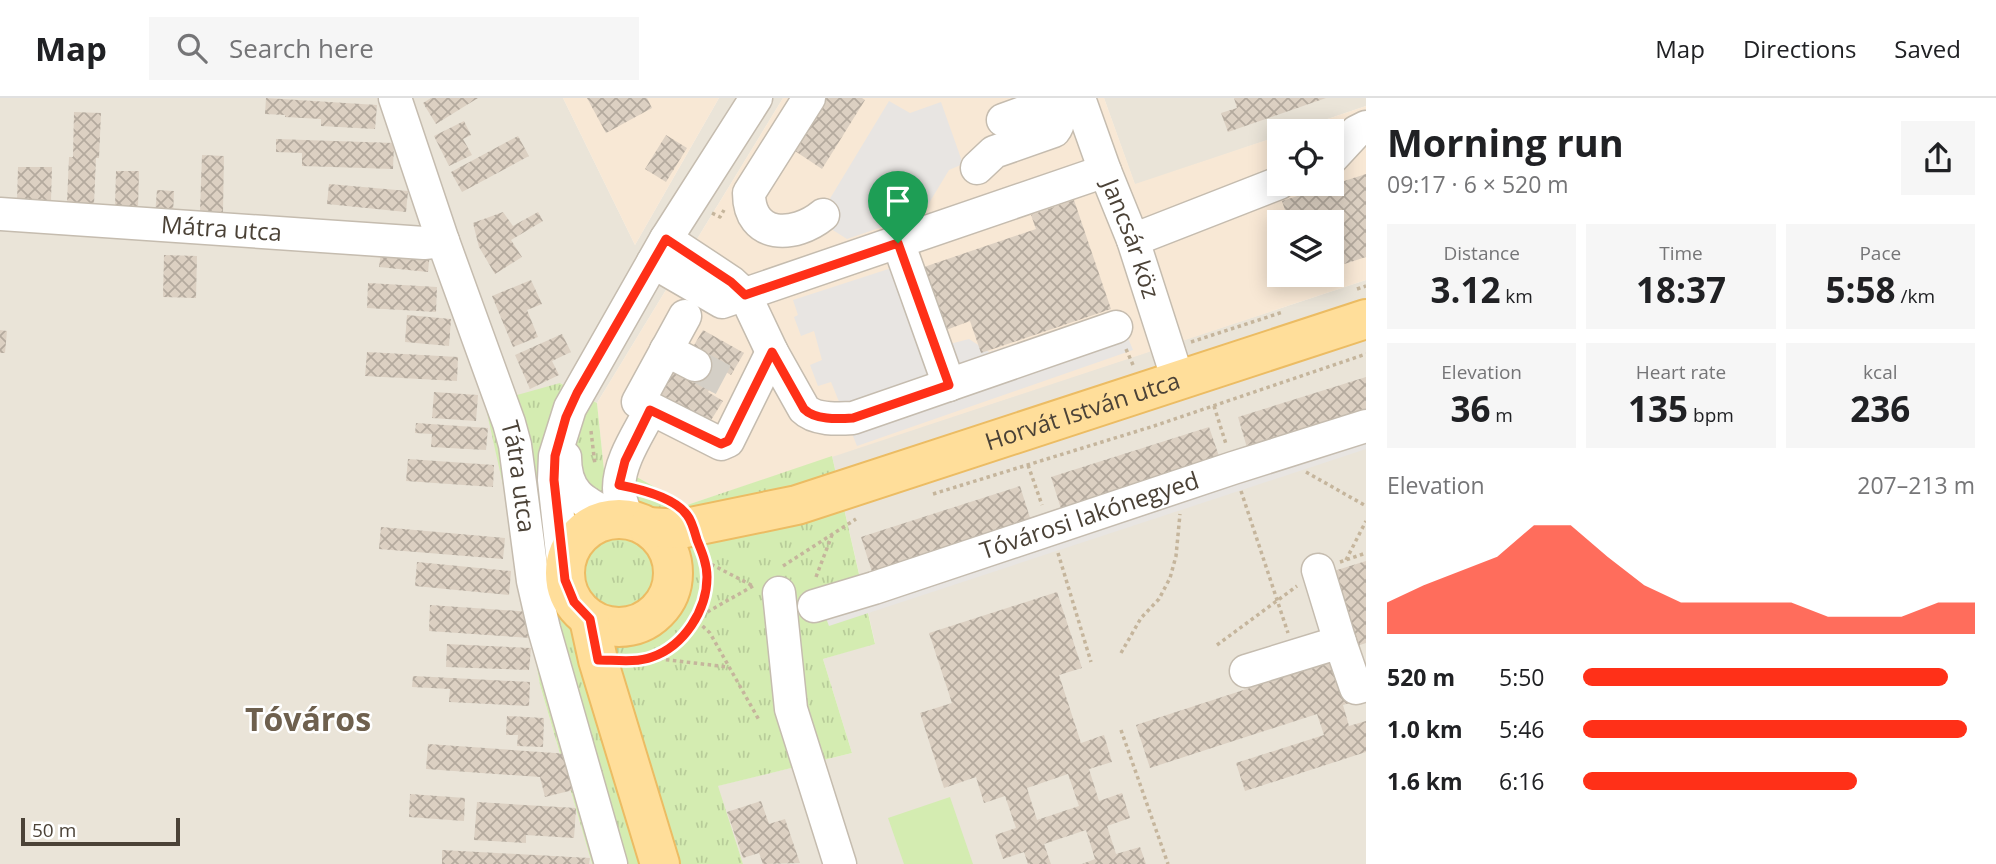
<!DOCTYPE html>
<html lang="en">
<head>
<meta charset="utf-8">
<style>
	:root { --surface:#fff; --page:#f6f6f6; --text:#202124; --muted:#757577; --line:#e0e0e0; --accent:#ff3018 }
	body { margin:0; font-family:"Open Sans",sans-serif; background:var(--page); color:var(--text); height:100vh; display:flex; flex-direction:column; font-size:26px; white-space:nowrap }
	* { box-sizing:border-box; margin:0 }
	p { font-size:23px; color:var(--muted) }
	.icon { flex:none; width:38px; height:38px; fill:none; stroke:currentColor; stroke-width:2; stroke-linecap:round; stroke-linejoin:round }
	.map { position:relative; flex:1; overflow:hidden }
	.details { display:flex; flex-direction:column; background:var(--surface); width:630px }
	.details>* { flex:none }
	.buttons { position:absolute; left:1267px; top:21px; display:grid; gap:14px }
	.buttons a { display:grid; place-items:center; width:77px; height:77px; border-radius:0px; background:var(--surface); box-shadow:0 4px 18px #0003; font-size:35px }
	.scale { position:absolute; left:21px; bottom:18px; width:159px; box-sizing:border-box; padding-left:7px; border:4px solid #4b4237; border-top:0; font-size:19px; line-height:24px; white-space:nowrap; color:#4b4237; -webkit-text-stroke:5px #fff; paint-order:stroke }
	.pin { position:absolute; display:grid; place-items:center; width:60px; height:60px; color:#fff; margin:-72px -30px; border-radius:50% 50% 50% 0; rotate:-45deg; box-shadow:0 0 7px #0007 }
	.pin .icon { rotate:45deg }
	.round { display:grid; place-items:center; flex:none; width:74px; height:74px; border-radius:0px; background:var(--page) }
	.overview { display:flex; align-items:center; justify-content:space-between; height:119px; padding:0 21px }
	h1 { font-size:38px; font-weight:700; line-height:52px }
	.figures { display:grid; grid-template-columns:repeat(3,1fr); gap:10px; height:119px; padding:7px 21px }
	.figures div { display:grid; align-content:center; border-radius:0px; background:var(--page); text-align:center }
	.figures b { font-size:35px; font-weight:700 }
	.figures small { font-size:19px; font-weight:400 }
	.figures p { font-size:19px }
	.chart { height:196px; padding:14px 21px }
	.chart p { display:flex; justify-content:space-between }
	.chart svg { width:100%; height:126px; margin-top:7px; fill:var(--accent); opacity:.7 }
	ul { padding:0 21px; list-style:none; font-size:23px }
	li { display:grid; grid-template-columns:112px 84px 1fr; align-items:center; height:52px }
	li i { height:18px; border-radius:9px; background:var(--accent) }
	header { display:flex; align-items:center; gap:42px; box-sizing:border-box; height:98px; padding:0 35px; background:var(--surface); border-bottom:2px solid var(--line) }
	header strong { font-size:33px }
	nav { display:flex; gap:38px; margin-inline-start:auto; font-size:24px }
	.search { width:490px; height:63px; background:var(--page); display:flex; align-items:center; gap:18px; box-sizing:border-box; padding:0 24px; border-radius:0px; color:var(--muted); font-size:26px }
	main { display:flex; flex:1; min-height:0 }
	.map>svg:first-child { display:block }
</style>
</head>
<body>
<header>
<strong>Map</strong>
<div class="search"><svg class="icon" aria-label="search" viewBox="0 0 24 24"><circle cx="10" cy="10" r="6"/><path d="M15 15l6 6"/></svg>Search here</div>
<nav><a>Map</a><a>Directions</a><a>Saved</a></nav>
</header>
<main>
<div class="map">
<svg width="1366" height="766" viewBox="0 0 1366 766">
	<defs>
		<pattern id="grass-tufts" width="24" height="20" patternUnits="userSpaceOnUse" patternTransform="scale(1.75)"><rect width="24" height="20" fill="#d4ecb1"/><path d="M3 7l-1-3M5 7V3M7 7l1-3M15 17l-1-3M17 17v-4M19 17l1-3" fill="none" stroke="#b8cc99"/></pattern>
		<pattern id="building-cross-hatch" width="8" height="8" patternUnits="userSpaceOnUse" patternTransform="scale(1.75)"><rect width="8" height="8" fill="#dcd0c2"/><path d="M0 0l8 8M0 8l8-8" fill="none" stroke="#b4aa9e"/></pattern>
	</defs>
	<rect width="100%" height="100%" fill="#f6f2ea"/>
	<path fill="#eae4d8" d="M0,0h563l72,147 84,-147h64l-186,305 -37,-20 -48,143 28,159 52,179h-592z
		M1104,0h262v8l-74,25h-13v5l-144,49z
		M1366,182v584h-623l-26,-78 135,-33 -29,-94 52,-16 -43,-187z"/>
	<path fill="#f8e8d5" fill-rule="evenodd" d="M563,0h156l-84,147z
		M783,0h321l31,86 144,-48v48h53v-53h-40l74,-25v174l-679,225 -52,-29 -31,-6 -7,-67zM1279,124h53v53h-53z"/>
	<path fill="url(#grass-tufts)" d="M560,285l37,20 7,67 31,6 52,29 145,-49 43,188 -52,15 29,94 -134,33 25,78h-151l-52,-179 -28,-159 -27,-122z"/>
	<path fill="#d4ecb1" d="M950,699l23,67h-69l-16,-46z"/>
	<path fill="#e8e5e2" d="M889,3l21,12 31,-11 22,62 -14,6 -26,43 -76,26 -30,-19z
		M913,163l33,84 23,-6 20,13 128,-41 16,39 -276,96 -26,-64 -13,4 -8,-21 12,-5 -8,-29 -13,5 -7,-19 4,-2 -5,-15z
		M1366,335v16l-537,177 -5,-13z"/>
	<path fill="url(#building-cross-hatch)" fill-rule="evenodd" d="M266,0l111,7 -2,24 -54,-3v-7l-36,-2v-2l-20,-1z
		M431,0h47l-42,26 -13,-21z
		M587,0h60l5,10 -46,25z
		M824,0h38l3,2 -43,69 -30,-20z
		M1234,0h92l-98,34 -7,-19 16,-5z
		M74,14l27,1 -2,45h-3l-2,46 -27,-1 2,-46h4z
		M464,23l7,14 -8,4 9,16 -23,11 -15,-30z
		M666,37l21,13 -21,34 -21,-13z
		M518,38l11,20 -67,36 -11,-20z
		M276,41l118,4 -1,26 -91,-3v-13l-26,-1z
		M202,57l22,1 -1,56h-23z
		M18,69h34l-1,34h-34z
		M116,73h23l-1,36h-23z
		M1366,76v83l-34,11v-46h-43l-7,-21z
		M329,86l79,7 -2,21 -79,-8z
		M157,92l17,1 -1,24h-18z
		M1074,102l37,109 -130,44 -11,-32 -24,9 -22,-63 112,-38 -5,-14z
		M503,114l10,14 25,-14 5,9 -32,19 11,17 -27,17 -16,-27 -6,-24z
		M382,148l48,6 -2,20 -49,-5z
		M164,157l33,1 -1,42 -33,-1z
		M531,182l11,24 -15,6 11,27 -25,10 -21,-51z
		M368,185l69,4 -1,25 -69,-4z
		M407,217l44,4 -2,27 -44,-4z
		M0,232l7,1 -2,22h-5z
		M703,232l41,23 -13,22 -10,-6 -13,23 15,9 -15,24 -57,-33 15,-24 13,8 14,-23 -3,-1z
		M562,236l9,18 -19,9 7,14 -29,14 -15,-34z
		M367,254l91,5 -1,24 -92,-5z
		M1366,279v37l-118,37 -10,-34z
		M434,294l44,3 -2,26 -44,-3z
		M416,325l72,5 -2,22 -55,-3 1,-13 -17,-1z
		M1209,329l12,35 -159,50 -11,-35z
		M408,361l86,6 -1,22 -87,-6z
		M1020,388l11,35 -159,51 -11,-35z
		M381,429l124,11 -2,21 -124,-10z
		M1366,463v82l-9,3 -23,-75z
		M417,464l94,9 -2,24 -94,-9z
		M1057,494l25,76 -23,7 22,68 23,-8 8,27 -23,7 10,32 23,-8 8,25 -23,8 9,28 24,-7 6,17h-64l13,-5 -9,-29 -42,14 7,20h-23l-4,-12 -21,7 -8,-24 21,-7 -11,-32 -21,7 -8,-26 -32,11 -24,-75 32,-10 -23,-70zM1068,676l11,32 -42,14 -10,-32z
		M430,507l102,7 -1,26 -102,-7z
		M447,546l84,4 -2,22 -83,-3z
		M1339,561l14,43 -10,3 6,21 17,-5v31l-121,39 -9,-28 88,-28 -7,-21 -167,54 -14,-43z
		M413,578l117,6 -1,24 -80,-4 1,-13 -38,-2z
		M507,618l37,2 -1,29 -26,-1 1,-11h-12z
		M428,646l141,10 8,35 -32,8 -5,-20 -114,-8z
		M410,696l55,4 -1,23 -55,-4z
		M761,703l8,23 16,-5 15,44 -37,1 -4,-11 -16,5 -16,-46z
		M477,704l99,6 -2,30 -48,-3v8l-52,-3z
		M442,752l148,8 -1,6h-147z"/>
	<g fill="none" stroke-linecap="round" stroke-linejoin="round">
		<path stroke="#d4cfc6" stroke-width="32" stroke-dasharray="32 16" stroke-linecap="butt" d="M695,267l34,18"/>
		<g stroke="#c5bcaf" stroke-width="35">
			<g id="minor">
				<path id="s1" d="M395,0l48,143 66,182 6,22 18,136 11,48 67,235"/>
				<path d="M809,0l-60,95c0,47 46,45 74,22"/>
				<path id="s2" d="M1079,0l26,73 28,69 45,140"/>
				<path d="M1003,22l50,-18"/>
				<path d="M1332,60l24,-26 10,-5"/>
				<path d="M977,70l17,-16 60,-21c9,-11 2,-21 -3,-33"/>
				<path id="s3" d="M0,116l424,29 19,-2"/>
				<path d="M666,141l65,43 14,13 27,57 32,57c11,11 33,10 49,9l263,-91"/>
				<path d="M1133,142l146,-57"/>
				<path d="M898,144l51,143"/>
				<path d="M653,164l69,40 383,-131"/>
				<path d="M685,218l-47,86 83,42 7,-3 44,-89"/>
				<path d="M666,252l29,15"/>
				<path d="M565,359c0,39 21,46 52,62"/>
				<path d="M628,422c-4,-11 -9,-21 -9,-32 0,-27 20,-55 32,-79"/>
				<path d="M1318,472l22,72"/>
				<path d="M565,482l-11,-100 1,-24 15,-48 96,-169 90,-141"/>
				<path d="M779,495l12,116 49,155"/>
				<path id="s4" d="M814,508l60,-18 359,-120 133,-42"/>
				<path d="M1246,573l94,-29 16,46 10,-3"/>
			</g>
		</g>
		<g stroke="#ecbc63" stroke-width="42">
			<g id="major">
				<circle cx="619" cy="475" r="54"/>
				<path id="s5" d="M648,429l33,2 116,-24 569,-186"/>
				<path d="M589,521l9,41 62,204"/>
			</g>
		</g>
		<path stroke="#c5b59c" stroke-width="3.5" stroke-dasharray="3.5 3.5" stroke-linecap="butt" d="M712,115l8,4 4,-7
			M1357,191l9,-3
			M1191,244l92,-30
			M1126,251l7,16
			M1214,308l12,38
			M591,333l4,34
			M1028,367l14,40
			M1306,374l60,34
			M1241,393l47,142
			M933,396l221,-68 212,-72
			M1058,455l33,109
			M1346,462l20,-39
			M705,463l48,25
			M1340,464l26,-9
			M783,468l73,-47
			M816,479l16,-42
			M753,488l-58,33 15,14 49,87
			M1217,547l80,-59
			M1121,555l20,-35 18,-19 11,-21 6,-22 4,-42
			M652,560l76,9
			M627,562c7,0 16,0 22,-2 39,-10 68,-66 54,-103
			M1121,632l47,134"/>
		<use href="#minor" stroke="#fff" stroke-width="32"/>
		<use href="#major" stroke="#ffde9a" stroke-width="38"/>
	</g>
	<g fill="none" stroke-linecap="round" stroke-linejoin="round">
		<g stroke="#fff" stroke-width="14">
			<path id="route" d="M666,141l65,43 14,13 153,-52 51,142 -96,33c-16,1 -38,2 -49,-9l-32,-57 -44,89 -7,3 -71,-34 -25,51 -6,24c21,4 55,12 68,30 5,6 8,18 10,25 5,12 10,24 10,37 0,33 -23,69 -55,80 -16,6 -37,3 -54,3l-8,-41 -16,-17 -9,-22 -11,-100 1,-24 11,-39 11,-24z"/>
		</g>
		<use href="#route" stroke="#ff3018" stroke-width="9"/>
	</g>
	<g text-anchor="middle" stroke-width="5" stroke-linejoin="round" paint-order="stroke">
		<g font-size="24" fill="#4b4237" stroke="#fff">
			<text dy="8" stroke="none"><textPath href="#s3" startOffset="222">Mátra utca</textPath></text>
			<text dy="8" stroke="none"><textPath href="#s2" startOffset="150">Jancsár köz</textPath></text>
			<text dy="8" stroke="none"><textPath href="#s5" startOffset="452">Horvát István utca</textPath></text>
			<text dy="8" stroke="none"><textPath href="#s1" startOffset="399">Tátra utca</textPath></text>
			<text dy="8" stroke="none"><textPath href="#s4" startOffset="290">Tóvárosi lakónegyed</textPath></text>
		</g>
		<g font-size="32" font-weight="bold" fill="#6e604e" stroke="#fff">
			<text x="308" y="633">Tóváros</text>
		</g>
	</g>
</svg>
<div class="buttons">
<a><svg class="icon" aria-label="locate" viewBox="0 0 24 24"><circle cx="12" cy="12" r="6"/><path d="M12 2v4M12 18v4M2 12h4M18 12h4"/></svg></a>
<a><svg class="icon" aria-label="layers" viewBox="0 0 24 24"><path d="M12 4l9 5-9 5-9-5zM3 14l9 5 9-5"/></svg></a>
</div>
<div class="scale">50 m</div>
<div class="pin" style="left:898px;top:145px;background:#1e9e55"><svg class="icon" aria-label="arrive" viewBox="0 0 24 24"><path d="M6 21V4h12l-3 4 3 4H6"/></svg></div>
</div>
<section class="details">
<div class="overview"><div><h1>Morning run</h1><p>09:17 · 6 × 520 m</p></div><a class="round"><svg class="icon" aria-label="share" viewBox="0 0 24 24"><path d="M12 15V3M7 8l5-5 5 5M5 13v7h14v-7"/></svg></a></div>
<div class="figures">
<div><p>Distance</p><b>3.12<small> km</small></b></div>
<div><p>Time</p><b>18:37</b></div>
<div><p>Pace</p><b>5:58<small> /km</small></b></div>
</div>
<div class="figures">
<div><p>Elevation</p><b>36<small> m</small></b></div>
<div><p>Heart rate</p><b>135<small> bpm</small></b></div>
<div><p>kcal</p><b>236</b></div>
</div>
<div class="chart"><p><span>Elevation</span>207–213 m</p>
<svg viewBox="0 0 160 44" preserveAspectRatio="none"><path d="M0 44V33L10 27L20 22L30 17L40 6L50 6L60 17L70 27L80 33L90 33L100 33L110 33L120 38L130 38L140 38L150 33L160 33V44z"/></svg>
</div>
<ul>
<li><b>520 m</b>5:50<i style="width:93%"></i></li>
<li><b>1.0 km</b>5:46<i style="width:98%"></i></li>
<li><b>1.6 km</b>6:16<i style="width:70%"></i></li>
</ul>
</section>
</main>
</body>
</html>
